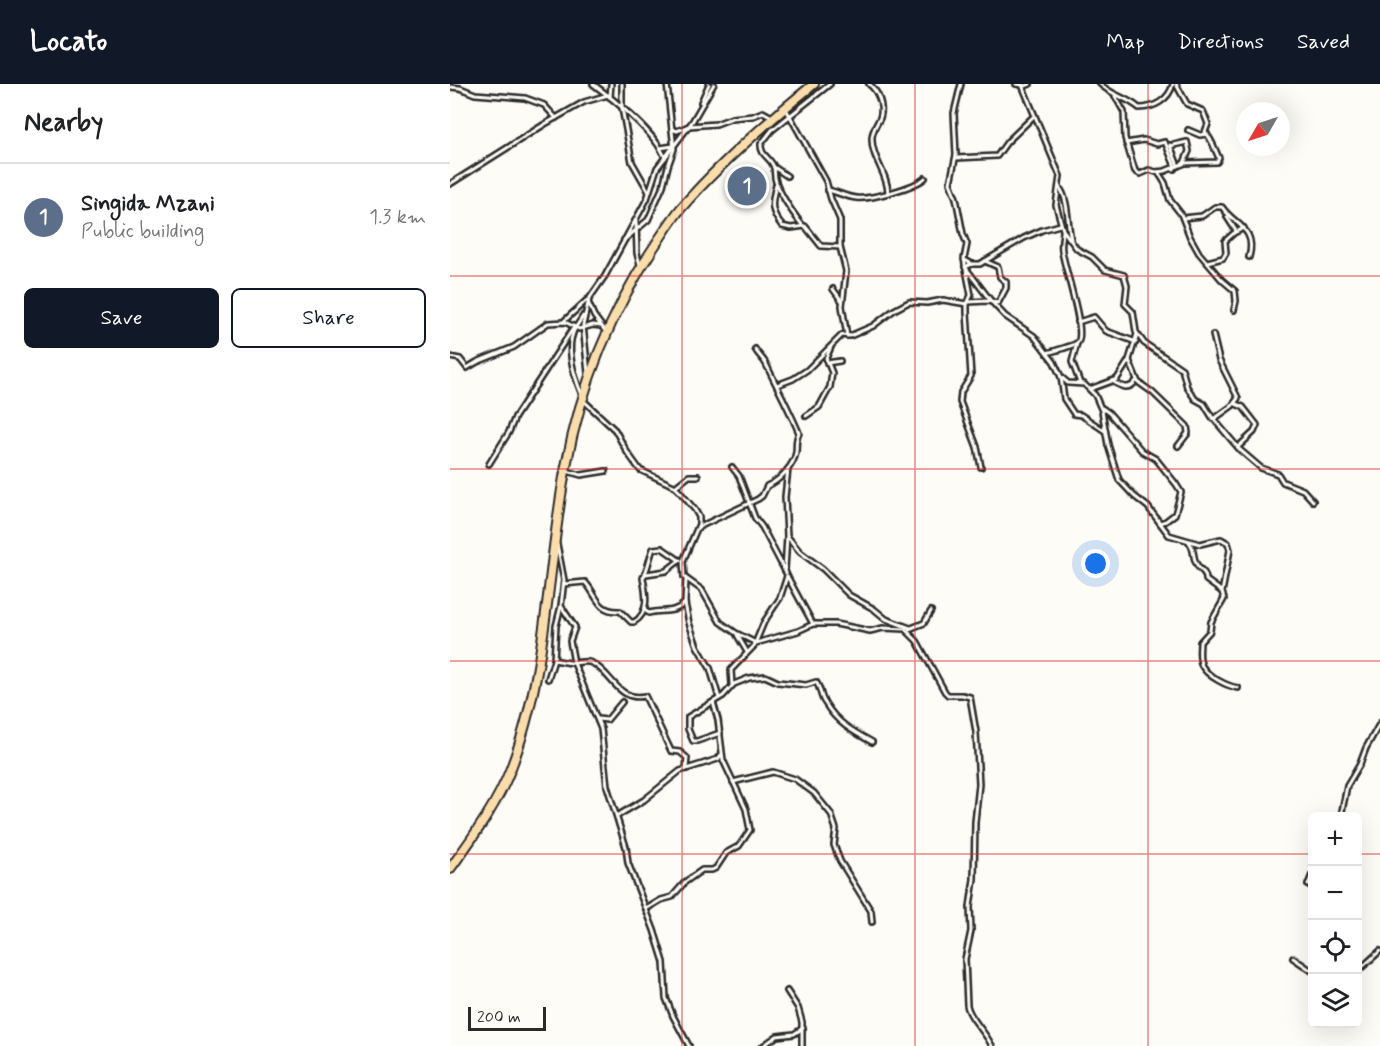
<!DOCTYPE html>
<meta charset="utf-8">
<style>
body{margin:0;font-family:Mynerve,sans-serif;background:#f2f2f2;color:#202124}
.controls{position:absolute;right:18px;bottom:18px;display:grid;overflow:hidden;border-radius:9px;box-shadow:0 6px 24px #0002}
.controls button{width:54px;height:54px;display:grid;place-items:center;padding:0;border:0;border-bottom:2px solid #e0e0e0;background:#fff;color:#202124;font:30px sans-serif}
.compass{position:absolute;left:786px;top:18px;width:54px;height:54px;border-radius:50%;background:#fff;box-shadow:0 6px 24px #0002;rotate:231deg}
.scale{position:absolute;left:18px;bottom:15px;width:78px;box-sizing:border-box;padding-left:6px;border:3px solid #2b2b2b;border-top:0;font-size:16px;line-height:21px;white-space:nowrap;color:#2b2b2b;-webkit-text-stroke:4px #fdfcf7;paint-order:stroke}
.you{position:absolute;left:646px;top:480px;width:21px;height:21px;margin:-15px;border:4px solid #fff;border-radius:50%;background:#1a73e8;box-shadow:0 0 0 9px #1a73e833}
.badge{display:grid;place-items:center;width:39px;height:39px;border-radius:50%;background:#111827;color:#fff;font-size:20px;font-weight:700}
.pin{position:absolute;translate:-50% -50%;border:3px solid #fff;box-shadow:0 2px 6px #0006}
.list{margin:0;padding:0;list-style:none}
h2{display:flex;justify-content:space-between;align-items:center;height:78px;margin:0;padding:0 24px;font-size:26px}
h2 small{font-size:20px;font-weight:400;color:#757577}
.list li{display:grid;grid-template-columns:39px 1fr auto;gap:18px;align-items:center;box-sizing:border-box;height:108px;padding:0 24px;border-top:2px solid #e0e0e0}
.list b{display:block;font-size:22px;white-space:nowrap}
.list p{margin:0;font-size:20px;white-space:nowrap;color:#757577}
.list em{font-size:20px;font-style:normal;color:#757577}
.actions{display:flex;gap:12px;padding:18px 24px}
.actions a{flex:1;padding:14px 0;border:2px solid #111827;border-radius:9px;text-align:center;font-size:21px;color:#111827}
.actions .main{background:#111827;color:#fff}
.icon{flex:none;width:33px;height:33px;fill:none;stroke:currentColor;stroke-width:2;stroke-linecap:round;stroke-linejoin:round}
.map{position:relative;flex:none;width:930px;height:962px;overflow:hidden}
header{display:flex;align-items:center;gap:36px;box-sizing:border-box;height:84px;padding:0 30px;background:#111827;color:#fff}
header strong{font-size:28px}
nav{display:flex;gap:33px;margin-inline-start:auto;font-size:21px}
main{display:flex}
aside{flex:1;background:#fff}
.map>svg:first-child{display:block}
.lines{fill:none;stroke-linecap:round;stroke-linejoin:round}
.minor-casing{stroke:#2b2b2b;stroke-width:8}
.trunk-casing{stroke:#2b2b2b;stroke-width:12}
.minor{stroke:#fdfcf7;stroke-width:3}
.trunk{stroke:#fbddab;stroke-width:8}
.grid{fill:none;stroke:#d62828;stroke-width:1.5;stroke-opacity:0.55}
</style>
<header>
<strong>Locato</strong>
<nav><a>Map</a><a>Directions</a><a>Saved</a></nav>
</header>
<main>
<aside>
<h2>Nearby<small></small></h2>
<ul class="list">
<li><span class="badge" style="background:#5c6f8a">1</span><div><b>Singida Mzani</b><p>Public building</p></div><em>1.3 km</em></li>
</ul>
<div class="actions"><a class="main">Save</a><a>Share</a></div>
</aside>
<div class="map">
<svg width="930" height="962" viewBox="0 0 930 962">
<rect width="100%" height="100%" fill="#fdfcf7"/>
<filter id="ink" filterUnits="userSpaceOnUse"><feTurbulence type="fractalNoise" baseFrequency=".0167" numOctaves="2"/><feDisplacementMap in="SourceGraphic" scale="12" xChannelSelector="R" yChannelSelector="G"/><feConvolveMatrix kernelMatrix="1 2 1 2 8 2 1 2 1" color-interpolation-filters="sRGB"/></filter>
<g filter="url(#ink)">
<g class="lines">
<g class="minor-casing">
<g id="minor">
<path d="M 143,0 C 163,15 207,50 215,74"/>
<path d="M 172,0 L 172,24 L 182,78 L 199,108"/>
<path d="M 419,0 C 428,7 434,22 430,34 C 427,40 421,48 422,56 C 422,75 438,90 438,109"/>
<path d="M 511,0 L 504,29 L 506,71 L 500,99 L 506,114 L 513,150 L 517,160 L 514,175 L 521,211 L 517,220 L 517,228 L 521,292 L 511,308 L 510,318 L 527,363 L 531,383"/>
<path d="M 566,0 L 572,1 L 610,92 L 606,121 L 613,146 L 627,165 L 642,173 L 655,186 L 674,191 L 677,202 L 675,220 L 683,228 L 686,248 L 694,259 L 732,285 L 737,303 L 745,315 L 754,320 L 762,333 L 790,366 L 811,384 L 828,390 L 833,398 L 853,406 L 863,417"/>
<path d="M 571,0 L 575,2 L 580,0"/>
<path d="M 650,0 C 661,11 678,14 689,24 C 704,24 719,16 723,0"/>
<path d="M 0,3 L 10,4 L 25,10 L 75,14 L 94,21 L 106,34"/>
<path d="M 665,12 L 674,28 L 675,54 L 685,87 L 690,90 L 699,86 L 706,88 L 715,87 L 735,79 L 767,78 L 769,74 C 764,64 762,55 755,48 L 758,40 L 753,27 L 737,20 L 726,0"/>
<path d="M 160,13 L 161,0"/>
<path d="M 251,18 L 259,0"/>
<path d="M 336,25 L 376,97 L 381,115 L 390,136 L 390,163 L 396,187 L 392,222 L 397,252"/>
<path d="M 222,45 L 227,47 L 239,42 L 266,40 L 282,34 L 303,32 L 313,28 L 322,33"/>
<path d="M 738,46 L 750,51 L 757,50"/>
<path d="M 676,59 L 694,56 L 707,60 L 715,58 L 724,80 L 724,85"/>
<path d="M 720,61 L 728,82"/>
<path d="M 720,62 L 737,58 L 739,67 L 734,79"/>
<path d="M 210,64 L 223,62"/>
<path d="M 506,74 L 547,72 L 557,58 L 584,32"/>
<path d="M 324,83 L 337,92"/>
<path d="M 708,88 L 715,99 L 720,116 L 731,130 L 740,153 L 749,169 L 772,196 L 785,207 L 786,217 L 784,226"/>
<path d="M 0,100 L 95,40 L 134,18 L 158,11"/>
<path d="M 326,101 C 321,119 320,127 332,142 L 341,144 L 355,142 L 371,162 L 390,163"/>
<path d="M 609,103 C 619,115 617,139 621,155"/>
<path d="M 378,106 C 387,108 397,113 406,114 C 420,116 465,103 475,94"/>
<path d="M 777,133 L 786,147"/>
<path d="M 733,134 L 752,132 L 765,123 L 772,123 C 784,141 807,144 799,173"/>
<path d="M 186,137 L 187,169 L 190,181"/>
<path d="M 353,142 C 342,128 332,114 326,98 C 324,93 325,88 324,84 C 322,74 310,72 311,60 L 322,46 L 380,0"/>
<path d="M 174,156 L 198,136 L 213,102 L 218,82 L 224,65 L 217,0"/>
<path d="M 515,176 L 522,180 L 530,180 L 574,154 L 592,146 L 610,141"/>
<path d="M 757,178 L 773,174 L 776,169 L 775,157 L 784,149 L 794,144"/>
<path d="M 522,180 L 515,183 L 541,217 L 555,232 L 584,252 L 604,278 L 611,293 L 614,315 L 624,330 L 631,331 L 655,347"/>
<path d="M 383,205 L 391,216"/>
<path d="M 138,218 L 144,232 L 156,248"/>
<path d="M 519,218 L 537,217 L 548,219 L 556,204 L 556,198 L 550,193 L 548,183 L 535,177"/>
<path d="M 113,238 L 137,216"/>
<path d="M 628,238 L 644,233 L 656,247 L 686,258"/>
<path d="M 687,250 L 679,276 L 688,298 L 702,308 L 737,342 L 738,349 L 728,362"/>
<path d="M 763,251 L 769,276 L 788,314 L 782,322 L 764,335"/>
<path d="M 627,259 L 622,278 L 630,299"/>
<path d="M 597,269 C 603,267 625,262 628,258 C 636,246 614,183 612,167 C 611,161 612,155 613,148"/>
<path d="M 0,273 L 10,275 L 17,284 L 27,278 L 64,263 L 98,239 L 115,238 L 129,245 L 143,241 L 151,242"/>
<path d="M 377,279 L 390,277"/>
<path d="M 138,289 L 133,241 L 139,215 L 155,192 L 197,115 L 207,84 L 242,38 L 264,0"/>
<path d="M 611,293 L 618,299 L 634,300 L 645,311 L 652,327 L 658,361 L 669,396 L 684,412 L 698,423 L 719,451 L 750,460 L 771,455 L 778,459 L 780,466 L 772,508 L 774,515 L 761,538 L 760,547 L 750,558 C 750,565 748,575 752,582 C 758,593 777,602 788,604"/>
<path d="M 662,297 C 672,303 679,307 686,297"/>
<path d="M 327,301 L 343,295 L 357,286 L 392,251 L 400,252 L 423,242 L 444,226 L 459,218 L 477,219 L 493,216 L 517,220"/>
<path d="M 640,305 L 667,295 L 679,276"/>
<path d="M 132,311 C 125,294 116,267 123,249 C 125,243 130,238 133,232"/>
<path d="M 134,317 L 165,346 L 177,368 L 190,386 L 224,402 L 230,408 L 245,426 L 249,433 L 249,440 L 233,477 L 234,493 L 252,506 L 270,538 L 286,549 L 306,559 L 348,547 L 363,540 L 386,540 L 420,547 L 433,544 L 455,545 L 467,557 L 495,608 L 498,611 L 512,611 L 520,613 L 526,648 L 529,700 L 525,738 L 524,795 L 520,823 L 521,847 L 515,875 L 517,921 C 519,934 535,947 542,962"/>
<path d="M 786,320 L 793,323 L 807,341 L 804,348 L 788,363"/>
<path d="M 652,324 L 659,329 L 692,367 L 706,375 L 726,400 L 731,408 L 725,430 L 716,437 L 710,439"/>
<path d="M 356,332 L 369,323 L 380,303 L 382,289 L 376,274 L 381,263"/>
<path d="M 39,380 L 59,348 L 65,333 L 124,243"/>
<path d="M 282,383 L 289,392 L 305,434 L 312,443 L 336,489"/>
<path d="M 338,385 L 335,413 L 337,452 L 350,468 L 373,485 L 399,511 L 424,525 L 436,535 L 460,544"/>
<path d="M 117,387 L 131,391 L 156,387"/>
<path d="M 225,403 L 239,392 L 248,392"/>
<path d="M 249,443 L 308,415 L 312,412 L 317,402 C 329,397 344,382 346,368 C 347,360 345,356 349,349 C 339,325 327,303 316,280 C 313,274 308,271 305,265"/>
<path d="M 739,458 C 745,465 742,471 746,479 C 749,487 756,486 756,496 L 771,507"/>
<path d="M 107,460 L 114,496 L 111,522 L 125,543 L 120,557 L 124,579 L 151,645 L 157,702 L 176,763 L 178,779 L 204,846 L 214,878 L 216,914 L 223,932 L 239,962"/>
<path d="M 335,486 L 337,452"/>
<path d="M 196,490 L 216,487 L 230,476"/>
<path d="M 337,492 L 363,540"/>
<path d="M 236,495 L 235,519 L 239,539 L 247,562 L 260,584 L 269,614"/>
<path d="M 114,500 L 135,498 C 148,512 147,528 170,527 L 181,538 L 184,538 C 200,529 196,509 193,494 C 198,485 199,475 203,465 L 212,464 L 229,476"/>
<path d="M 111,522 L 106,542 L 104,576 C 110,577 117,579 123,579 C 130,579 135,576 142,579 C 162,589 168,618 195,612 L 221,667 L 230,668 L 237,674 L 236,685"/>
<path d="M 194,526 L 199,529 C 213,525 222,531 235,519"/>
<path d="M 459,545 L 474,539 L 481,527"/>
<path d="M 287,551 L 297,568"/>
<path d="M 98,595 L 104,576"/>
<path d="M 282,601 L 281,586 L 304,562 L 314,538 L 330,514 L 337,492"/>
<path d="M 148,635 L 157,636 L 172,618"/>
<path d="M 270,649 L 247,657 L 243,657 L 238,645 L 238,633 L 273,612 L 284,600 L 299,594 L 315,592 L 328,598 L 356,601 L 366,598 C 371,604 370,613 375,619 C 387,639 402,647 422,658"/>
<path d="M 283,698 L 323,688 L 345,695 L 364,709 L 381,730 L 386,745 L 384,761 L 390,777 L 421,827 L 422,838"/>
<path d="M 167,732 L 194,716 L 230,687 L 268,675 L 271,671"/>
<path d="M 891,732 L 897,702 L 910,680 L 916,664 L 930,639"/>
<path d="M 858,801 L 862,791"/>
<path d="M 196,825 L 211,816 L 222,813 L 235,798 L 252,786 L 262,786 L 266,784 L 276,769 L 289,762 L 300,746 L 296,725 L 273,676 L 268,636 L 263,618"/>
<path d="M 843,874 L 862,887"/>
<path d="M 908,887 L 930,867"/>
<path d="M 337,907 L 348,924 L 352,938 L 352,962"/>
<path d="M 313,962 L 327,952 L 344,950 L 353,944"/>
</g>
</g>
<g class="trunk-casing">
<path id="trunk" d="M 0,785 C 23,753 47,721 61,684 C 98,588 97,482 116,382 C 131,303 161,227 206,160 C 214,148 222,135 232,123 C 272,77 317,38 364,0"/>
</g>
<use href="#minor" class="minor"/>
<use href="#trunk" class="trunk"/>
</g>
</g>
<path class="grid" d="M 232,0 L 232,962M 465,0 L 465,962M 698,0 L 698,962M 0,192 L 930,192M 0,385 L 930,385M 0,577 L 930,577M 0,770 L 862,770M 908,770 L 930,770"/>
</svg>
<div class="controls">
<button>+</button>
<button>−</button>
<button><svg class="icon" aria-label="locate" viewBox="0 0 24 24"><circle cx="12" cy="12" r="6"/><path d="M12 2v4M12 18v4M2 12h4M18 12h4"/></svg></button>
<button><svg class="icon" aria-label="layers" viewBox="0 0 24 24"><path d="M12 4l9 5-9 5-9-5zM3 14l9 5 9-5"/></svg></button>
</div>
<svg class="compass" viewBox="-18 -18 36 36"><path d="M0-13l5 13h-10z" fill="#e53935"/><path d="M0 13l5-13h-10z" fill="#757577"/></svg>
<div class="scale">200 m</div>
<div class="you"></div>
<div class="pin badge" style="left:297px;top:102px;background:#5c6f8a">1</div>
</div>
</main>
